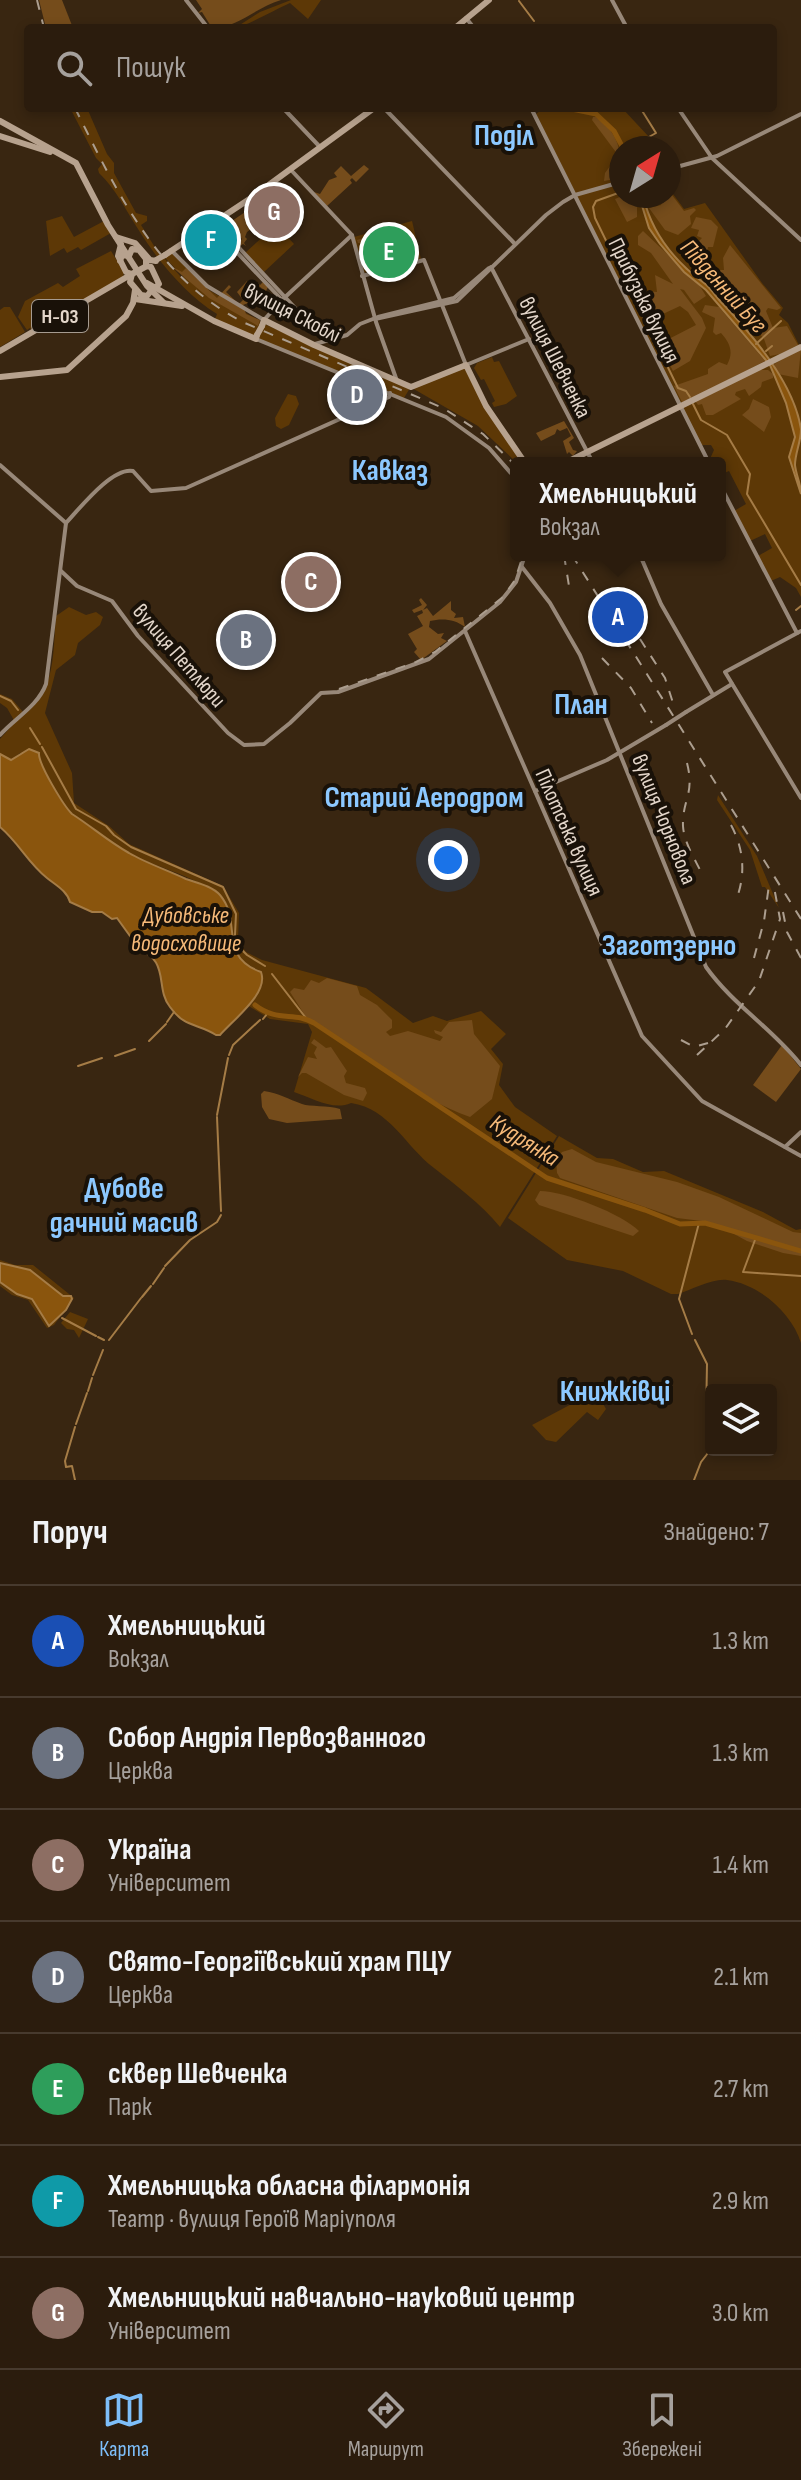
<!DOCTYPE html>
<html lang="uk">
<meta charset="utf-8">
<style>
body{margin:0;font-family:"Sofia Sans Condensed",sans-serif;background:#332516;color:#f1f3f6}
.controls{position:absolute;right:24px;bottom:24px;display:grid;overflow:hidden;border-radius:8px;box-shadow:0 4px 12px #0003}
.controls button{width:72px;height:72px;display:grid;place-items:center;padding:0;border:0;border-bottom:2px solid #473a2e;background:#2b1c0d;color:#f1f3f6;font:40px sans-serif}
.compass{position:absolute;left:609px;top:136px;width:72px;height:72px;border-radius:50%;background:#2b1c0d;box-shadow:0 4px 12px #0003;rotate:37deg}
.you{position:absolute;left:448px;top:860px;width:28px;height:28px;margin:-20px;border:6px solid #fff;border-radius:50%;background:#1a73e8;box-shadow:0 0 0 12px #1a73e833}
.badge{display:grid;place-items:center;width:52px;height:52px;border-radius:50%;background:#7dbef9;color:#fff;font-size:26px;font-weight:700}
.pin{position:absolute;translate:-50% -50%;border:4px solid #fff;box-shadow:0 2px 8px #0006}
.popup{position:absolute;left:510px;top:457px;width:216px;height:104px;box-sizing:border-box;display:grid;place-content:center;border-radius:8px;background:#2b1c0d;filter:drop-shadow(0 2px 6px #0005);font-size:26px;white-space:nowrap;color:#a6a19d}
.popup b{font-size:30px;color:#f1f3f6}
.popup::after{content:'';position:absolute;left:50%;top:100%;margin-left:-16px;border:16px solid transparent;border-top-color:#2b1c0d}
.list{margin:0;padding:0;list-style:none}
h2{display:flex;justify-content:space-between;align-items:center;height:104px;margin:0;padding:0 32px;font-size:34px}
h2 small{font-size:26px;font-weight:400;color:#a6a19d}
.list li{display:grid;grid-template-columns:52px 1fr auto;gap:24px;align-items:center;box-sizing:border-box;height:112px;padding:0 32px;border-top:2px solid #473a2e}
.list b{display:block;font-size:30px;white-space:nowrap}
.list p{margin:0;font-size:26px;white-space:nowrap;color:#a6a19d}
.list em{font-size:26px;font-style:normal;color:#a6a19d}
.icon{flex:none;width:44px;height:44px;fill:none;stroke:currentColor;stroke-width:2;stroke-linecap:round;stroke-linejoin:round}
.map{position:relative;flex:none;width:801px;height:1480px;overflow:hidden}
.search{position:absolute;background:#2b1c0d;box-shadow:0 4px 12px #0003;left:24px;right:24px;top:24px;height:88px;display:flex;align-items:center;gap:20px;box-sizing:border-box;padding:0 28px;border-radius:8px;color:#a6a19d;font-size:30px}
.sheet{height:888px;background:#2b1c0d}
nav{display:flex;justify-content:space-around;align-items:center;box-sizing:border-box;height:112px;border-top:2px solid #473a2e;background:#2b1c0d;font-size:22px;color:#a6a19d}
nav a{display:grid;justify-items:center;gap:4px}
nav .on{color:#7dbef9}
.map>svg:first-child{display:block}
.green{fill:#5d3806}
.forest{fill:#754c1b}
.water{fill:#8a550d;stroke:#a57c46;stroke-width:2}
.lines{fill:none;stroke-linecap:round;stroke-linejoin:round}
.stream{stroke:#a57c46;stroke-width:2}
.river{stroke:#8a550d;stroke-width:5}
.secondary{stroke:#988879;stroke-width:4}
.primary{stroke:#b7a28e;stroke-width:6}
.rail{stroke:#ac9e8f;stroke-width:2;stroke-dasharray:10 10;stroke-linecap:butt}
.secondary-bridge{stroke:#988879;stroke-width:4}
.primary-bridge{stroke:#b7a28e;stroke-width:6}
.labels{text-anchor:middle;stroke-width:8;stroke-linejoin:round;paint-order:stroke}
.shield{fill:#191108;stroke:#a69b90;stroke-width:2}
.shield-label{font-size:20px;font-weight:bold;fill:#e3d6ca}
.street-label{font-size:22px;fill:#e3d6ca;stroke:#191108}
.water-label{font-size:24px;font-style:italic;fill:#f7ba79;stroke:#191108}
.district-label{font-size:30px;font-weight:bold;fill:#8cc8ff;stroke:#191108}
</style>
<div class="map">
<svg width="801" height="1480" viewBox="0 0 801 1480">
<rect width="100%" height="100%" fill="#392611"/>
<g class="green">
<path d="M 291,0 L 321,0 L 308,19 L 290,3 C 278,8 243,28 235,28 L 260,12 Z"/>
<path d="M 70,108 L 87,108 L 107,154 L 114,163 L 114,173 L 136,213 L 147,216 L 147,221 L 141,225 L 156,249 L 182,278 L 184,277 L 164,257 L 172,253 L 209,290 L 264,324 L 410,388 L 404,398 L 256,339 L 215,319 L 217,314 C 185,294 158,261 138,229 C 125,209 116,189 99,173 L 98,169 L 102,164 L 96,158 Z"/>
<path d="M 544,108 L 622,108 L 649,137 L 652,148 L 621,148 L 621,181 L 576,194 L 536,114 Z"/>
<path d="M 669,177 L 670,190 L 684,209 L 705,203 L 762,283 L 783,308 L 779,315 L 788,323 L 800,347 L 680,406 L 576,195 L 621,183 L 621,196 L 669,196 Z"/>
<path d="M 62,216 L 74,237 L 104,221 L 111,233 L 81,250 L 78,247 L 67,253 L 64,248 L 50,256 L 46,221 Z"/>
<path d="M 272,220 L 294,244 L 264,272 L 245,253 L 269,231 L 267,224 Z"/>
<path d="M 412,221 L 421,259 L 363,273 L 354,237 Z"/>
<path d="M 111,251 L 124,272 L 123,277 L 32,331 L 30,328 L 27,330 L 18,317 L 25,301 L 58,283 L 63,287 L 80,276 L 76,269 Z"/>
<path d="M 4,307 L 10,307 L 25,332 L 0,347 L 0,310 Z"/>
<path d="M 801,348 L 801,597 L 796,588 L 780,577 L 771,581 L 758,556 L 772,548 L 765,534 L 750,541 L 734,511 L 746,504 L 729,471 L 720,475 L 720,463 L 709,461 L 714,450 L 711,445 L 700,445 L 680,407 Z"/>
<path d="M 492,357 L 494,362 L 499,361 L 517,396 L 506,404 L 494,407 L 492,403 L 495,401 L 484,379 L 481,380 L 474,368 L 477,363 Z"/>
<path d="M 466,366 L 479,396 L 524,463 L 517,463 L 478,426 L 412,388 Z"/>
<path d="M 288,394 L 296,396 L 299,404 L 289,425 L 281,429 L 276,426 L 275,418 Z"/>
<path d="M 69,607 L 86,615 L 96,612 L 103,617 L 100,625 L 78,643 L 75,655 L 56,670 L 45,713 L 72,773 L 74,803 L 109,826 L 129,844 L 223,886 L 239,913 L 238,941 L 246,952 L 262,960 L 366,988 L 413,1023 L 433,1016 L 447,1021 L 481,1011 L 506,1034 L 491,1049 L 503,1064 L 499,1085 L 515,1107 L 557,1136 L 500,1227 C 480,1203 458,1187 434,1168 C 405,1146 390,1109 351,1103 C 333,1111 312,1098 294,1092 L 312,1032 L 308,1024 L 270,1019 L 247,1005 L 261,988 L 263,975 C 253,964 240,965 233,947 C 227,931 233,914 222,899 C 206,880 157,867 134,856 C 112,845 93,827 72,814 C 64,805 39,766 38,754 L 20,753 L 11,760 L 0,754 L 0,739 L 15,722 L 7,708 L 0,703 L 0,694 L 12,699 L 23,712 C 56,696 53,649 56,616 Z"/>
<path d="M 718,795 L 757,856 L 779,908 L 765,887 L 762,887 L 750,850 L 717,800 Z"/>
<path d="M 559,1136 L 597,1158 L 613,1159 L 643,1172 L 664,1171 L 763,1212 L 796,1230 L 801,1229 L 801,1343 C 792,1313 759,1284 727,1280 C 713,1278 691,1290 678,1294 L 671,1294 L 623,1271 L 567,1260 L 508,1218 Z"/>
<path d="M 0,1260 L 15,1265 L 33,1265 L 74,1298 L 54,1325 L 47,1328 L 28,1300 L 12,1295 L 0,1286 Z"/>
<path d="M 70,1312 L 88,1319 L 79,1338 L 74,1330 L 67,1329 L 61,1323 Z"/>
<path d="M 596,1391 L 606,1409 L 598,1420 L 587,1412 L 556,1442 L 546,1440 L 532,1425 Z"/>
</g>
<g class="forest">
<path d="M 39,0 L 62,0 L 73,28 L 46,28 Z"/>
<path d="M 196,0 L 281,0 C 256,7 238,28 212,28 L 202,12 L 198,13 L 202,9 Z"/>
<path d="M 596,117 C 620,134 621,151 621,178 L 604,181 L 605,173 L 618,155 L 592,120 L 593,117 Z"/>
<path d="M 364,165 L 369,169 L 356,182 L 352,178 L 350,180 L 352,183 L 327,206 L 314,192 L 320,194 L 329,180 L 337,177 L 334,173 L 341,166 L 351,176 Z"/>
<path d="M 669,191 L 684,211 L 694,208 L 696,210 L 690,216 L 691,224 L 678,235 L 665,230 L 649,208 L 661,205 L 665,196 L 669,196 Z"/>
<path d="M 622,196 L 637,197 L 637,217 L 627,222 L 615,199 Z"/>
<path d="M 251,208 L 258,216 L 254,220 L 258,224 L 247,232 L 245,237 L 247,239 L 244,243 L 246,246 L 243,244 L 239,247 L 238,244 L 242,239 L 229,223 Z"/>
<path d="M 696,217 L 711,220 L 718,227 L 713,247 L 708,247 L 707,253 L 700,254 L 683,244 L 695,238 L 699,241 L 702,238 L 697,236 L 699,230 L 691,228 Z"/>
<path d="M 643,231 L 698,283 L 706,296 L 694,304 L 684,290 L 680,289 L 702,318 L 706,328 L 690,361 L 673,371 L 659,344 L 696,325 L 688,312 L 680,306 L 648,321 L 636,290 L 657,292 L 655,275 L 673,284 L 651,253 L 638,245 L 638,236 Z"/>
<path d="M 382,232 L 394,240 L 396,250 L 409,248 L 409,251 L 392,265 L 366,271 L 364,265 L 368,260 L 365,243 L 358,243 L 357,240 Z"/>
<path d="M 730,245 L 781,308 L 777,310 L 768,308 L 766,311 L 773,328 L 787,326 L 798,345 L 780,354 L 770,356 L 764,339 L 746,318 L 740,297 L 725,291 L 724,282 L 721,284 L 716,274 L 717,270 L 724,270 L 723,258 Z"/>
<path d="M 171,266 L 182,272 L 186,268 L 217,298 L 229,285 L 231,287 L 226,292 L 239,304 L 243,300 L 237,292 L 247,281 L 251,284 L 256,281 L 260,285 L 263,282 L 268,287 L 266,291 L 260,287 L 248,303 L 243,305 L 246,314 L 260,320 L 258,326 L 209,298 Z"/>
<path d="M 705,305 L 719,307 L 765,361 L 692,399 L 682,402 L 674,386 L 708,374 L 708,369 L 719,362 L 727,365 C 734,352 730,343 721,333 L 716,335 L 713,332 L 715,318 L 702,312 Z"/>
<path d="M 801,349 L 798,378 L 778,374 L 774,364 Z"/>
<path d="M 759,370 L 768,370 L 773,374 L 773,378 L 762,382 L 761,387 L 749,396 L 745,389 L 736,392 L 735,395 L 741,399 L 713,415 L 706,415 L 702,404 L 698,405 L 695,401 Z"/>
<path d="M 753,399 L 769,407 L 771,417 L 764,432 L 742,415 L 749,409 Z"/>
<path d="M 564,421 L 574,438 L 569,442 L 573,450 L 577,451 L 573,456 L 569,452 L 567,454 L 563,441 L 571,436 L 567,428 L 560,431 L 557,429 L 555,434 L 541,441 L 536,433 Z"/>
<path d="M 421,598 L 427,605 L 423,610 L 427,608 L 433,616 L 451,601 L 451,610 L 456,614 L 454,618 L 463,617 L 465,627 C 455,619 442,618 430,621 L 429,627 L 438,634 L 444,633 L 441,638 L 447,641 L 421,660 L 414,652 L 417,649 L 408,634 L 423,626 L 417,616 L 423,613 L 422,610 L 414,613 L 412,610 L 422,605 L 419,600 Z"/>
<path d="M 327,978 L 357,986 L 360,995 L 377,1005 L 392,1020 L 392,1028 L 386,1032 L 390,1036 L 408,1031 L 440,1041 L 443,1037 L 435,1033 L 434,1030 L 441,1032 L 449,1022 L 472,1020 L 474,1034 L 500,1066 L 492,1099 L 470,1117 C 456,1112 441,1105 428,1098 C 414,1090 404,1079 389,1074 L 306,1017 L 290,992 L 294,988 L 304,990 L 311,980 L 319,983 Z"/>
<path d="M 314,1039 L 326,1048 L 331,1047 L 347,1071 L 344,1076 L 346,1083 L 365,1088 L 367,1093 L 363,1101 L 344,1095 L 306,1073 L 302,1073 L 298,1077 L 308,1057 L 317,1059 L 314,1053 L 317,1047 L 311,1043 Z"/>
<path d="M 782,1045 L 801,1069 L 776,1102 L 753,1085 Z"/>
<path d="M 264,1091 C 279,1093 288,1099 302,1104 C 310,1107 328,1105 340,1109 L 342,1119 L 287,1123 L 269,1119 L 262,1107 L 261,1094 Z"/>
<path d="M 572,1149 L 596,1162 L 677,1182 L 719,1197 L 793,1232 L 801,1233 L 801,1256 L 783,1253 L 747,1241 L 723,1228 L 702,1221 L 677,1218 L 560,1178 L 557,1173 L 556,1160 L 562,1152 Z"/>
<path d="M 540,1191 C 564,1191 622,1214 639,1231 L 633,1236 L 539,1205 L 535,1200 Z"/>
</g>
<g class="water">
<path d="M 639,196 L 643,196 C 652,234 674,261 704,283 C 711,288 715,296 721,302 C 752,334 794,383 801,429 C 801,442 795,453 795,465 C 796,475 801,484 801,494 L 789,457 L 795,437 L 786,403 L 770,365 L 706,290 L 684,272 L 660,244 L 649,228 Z"/>
<path d="M 29,749 L 39,753 C 38,764 64,806 72,814 C 91,826 109,842 129,853 C 146,863 167,870 186,879 C 197,883 212,886 220,895 C 243,922 217,956 261,972 C 269,993 234,1019 220,1035 L 216,1035 C 197,1023 185,1028 170,1007 C 154,987 172,960 134,947 L 135,943 L 117,918 L 112,919 L 102,912 L 92,912 L 70,902 C 67,891 57,886 47,878 C 28,863 19,843 0,827 L 0,754 L 11,760 Z"/>
<path d="M 0,1263 L 30,1270 L 63,1296 L 71,1296 L 72,1299 L 66,1310 L 49,1326 L 32,1299 L 17,1294 L 0,1282 Z"/>
</g>
<g class="lines">
<g class="stream">
<path d="M 519,1 L 534,21"/>
<path d="M 545,26 L 549,28"/>
<path d="M 641,109 L 656,133 L 647,138 L 650,148"/>
<path d="M 621,192 L 596,201 L 593,207 L 595,218 L 678,388 L 686,391 L 690,397"/>
<path d="M 756,344 L 781,321"/>
<path d="M 766,351 L 772,346"/>
<path d="M 693,404 L 701,420 L 727,435 L 750,474 L 747,494 L 801,585"/>
<path d="M 796,610 L 801,606"/>
<path d="M 0,696 L 11,701 L 18,710"/>
<path d="M 30,728 L 40,744"/>
<path d="M 42,747 L 76,809 L 106,826 L 114,835 L 131,847 L 223,887 L 236,914 L 235,935 L 238,946 L 247,955 L 265,966"/>
<path d="M 272,974 L 306,1018"/>
<path d="M 263,1019 L 267,1014"/>
<path d="M 167,1022 L 174,1012"/>
<path d="M 149,1041 L 166,1024"/>
<path d="M 229,1055 L 233,1045 L 260,1020"/>
<path d="M 115,1056 L 135,1049"/>
<path d="M 78,1066 L 102,1058"/>
<path d="M 217,1115 L 228,1058"/>
<path d="M 217,1117 L 221,1211"/>
<path d="M 755,1240 L 743,1272 L 801,1276"/>
<path d="M 165,1266 L 190,1240 L 217,1222 L 221,1215"/>
<path d="M 153,1284 L 164,1268"/>
<path d="M 142,1297 L 151,1286"/>
<path d="M 62,1318 L 96,1336"/>
<path d="M 692,1334 L 679,1299 L 699,1223"/>
<path d="M 98,1337 L 104,1340"/>
<path d="M 109,1340 L 141,1298"/>
<path d="M 695,1340 L 707,1364 L 706,1416 L 709,1422"/>
<path d="M 93,1375 L 103,1350"/>
<path d="M 88,1391 L 92,1378"/>
<path d="M 76,1424 L 87,1393"/>
<path d="M 75,1427 L 65,1461 L 66,1467 L 72,1466 L 75,1480"/>
<path d="M 694,1480 L 701,1462 L 708,1453 L 710,1429"/>
</g>
<g class="river">
<path d="M 567,108 L 596,114 L 614,131 L 623,148"/>
<path d="M 255,1005 C 278,1023 294,1011 314,1023 L 547,1178 L 645,1210 L 680,1224 L 705,1223 L 801,1251"/>
</g>
<g class="secondary">
<path d="M 186,0 L 208,28"/>
<path d="M 612,0 L 627,28"/>
<path d="M 466,18 L 474,28"/>
<path d="M 283,108 L 320,147"/>
<path d="M 384,108 L 515,244"/>
<path d="M 531,108 L 709,463"/>
<path d="M 678,108 L 712,158 L 801,240"/>
<path d="M 669,169 L 717,156 L 801,114"/>
<path d="M 291,170 L 352,235 L 376,322 L 397,381"/>
<path d="M 215,222 L 325,340"/>
<path d="M 211,225 L 282,300"/>
<path d="M 171,250 L 207,286 L 264,320 L 282,300 L 352,235"/>
<path d="M 491,267 L 593,463"/>
<path d="M 362,276 L 424,260 L 466,365 L 529,339"/>
<path d="M 375,319 L 457,301 L 546,215 L 563,202 L 575,195 L 621,182"/>
<path d="M 256,339 L 446,417 L 489,448 L 516,479"/>
<path d="M 315,344 L 347,335 L 360,324 L 378,317 L 454,298 L 489,268"/>
<path d="M 0,465 L 66,523"/>
<path d="M 720,485 L 797,633"/>
<path d="M 66,523 C 80,508 112,467 133,471 L 151,491 L 186,488 L 389,397 L 390,393"/>
<path d="M 640,555 L 661,604 L 713,695"/>
<path d="M 522,567 L 550,603 L 580,655 L 706,967 C 733,1005 773,1029 801,1065"/>
<path d="M 61,571 L 77,586 L 112,601 L 138,636 L 228,733 L 244,745 L 264,744 L 290,723 L 321,693 L 338,692 L 429,659 L 500,602 L 516,582 L 525,555"/>
<path d="M 465,631 L 642,1036 L 702,1101 L 801,1156"/>
<path d="M 801,631 L 725,672 L 801,798"/>
<path d="M 686,712 L 732,684"/>
<path d="M 0,735 C 15,718 38,706 46,684 L 66,523"/>
<path d="M 535,791 L 607,760 L 666,725"/>
<path d="M 785,1147 L 801,1132"/>
</g>
<g class="primary">
<path d="M 455,28 L 489,0"/>
<path d="M 0,121 L 76,163 L 108,225 L 147,286 L 164,303"/>
<path d="M 0,136 L 50,152"/>
<path d="M 116,237 L 135,243 L 150,260 L 156,261"/>
<path d="M 121,244 L 118,256 L 126,272 L 132,274"/>
<path d="M 165,255 L 251,198 L 374,108"/>
<path d="M 120,261 L 122,255 L 129,256 L 132,249 L 139,250 L 146,259 L 146,266 L 151,267 L 159,284 L 155,288"/>
<path d="M 132,274 L 130,282 L 141,295 L 147,296 L 151,291"/>
<path d="M 147,283 L 214,321 L 256,339 L 257,335"/>
<path d="M 135,299 L 182,306"/>
<path d="M 262,326 L 264,320 L 314,345 L 411,387 L 466,365 L 486,406 L 525,463"/>
<path d="M 0,351 L 132,274"/>
<path d="M 0,377 L 67,370 L 126,316 L 133,303 L 135,290"/>
<path d="M 565,463 L 801,347"/>
</g>
<g class="rail">
<path d="M 37,0 L 44,28"/>
<path d="M 75,108 C 117,192 157,279 245,323 L 443,408 L 483,434 L 516,466"/>
<path d="M 564,555 L 569,586"/>
<path d="M 572,555 L 801,919"/>
<path d="M 640,639 L 665,678 L 673,703"/>
<path d="M 602,658 L 631,688 L 652,723"/>
<path d="M 339,689 L 416,662 L 435,652 L 503,597 L 515,580 L 523,555"/>
<path d="M 687,763 C 695,794 682,800 683,826 C 684,843 695,859 702,874"/>
<path d="M 731,825 C 744,849 746,875 736,900"/>
<path d="M 783,912 L 787,932 L 801,958"/>
<path d="M 754,958 L 764,921 L 769,885"/>
<path d="M 681,1040 L 694,1047 L 708,1043"/>
<path d="M 697,1055 L 725,1029 L 759,981 L 780,919 L 774,887"/>
</g>
<path class="secondary-bridge" d="M 666,725 L 686,712"/>
<g class="primary-bridge">
<path d="M 156,260 L 165,255"/>
<path d="M 132,274 L 145,267"/>
<path d="M 257,335 L 262,326"/>
</g>
</g>
<g class="labels">
<rect class="shield" x="32" y="300" width="56" height="32" rx="6"/>
<g class="shield-label">
<text x="60" y="323">Н-03</text>
</g>
<g class="street-label">
<text transform="translate(645 300) rotate(64)" y="8">Прибузька вулиця</text>
<text transform="translate(293 312) rotate(27)" y="8">вулиця Скоблі</text>
<text transform="translate(556 357) rotate(63)" y="8">вулиця Шевченка</text>
<text transform="translate(180 655) rotate(49)" y="8">вулиця Петлюри</text>
<text transform="translate(665 819) rotate(68)" y="8">вулиця Чорновола</text>
<text transform="translate(570 832) rotate(66)" y="8">Пілотська вулиця</text>
</g>
<g class="water-label">
<text transform="translate(724 286) rotate(48)" y="8">Південний Буг</text>
<text x="186" y="923">Дубовське<tspan x="186" dy="28">водосховище</tspan></text>
<text transform="translate(525 1140) rotate(32)" y="8">Кудрянка</text>
</g>
<g class="district-label">
<text x="504" y="145">Поділ</text>
<text x="390" y="480">Кавказ</text>
<text x="581" y="714">План</text>
<text x="424" y="807">Старий Аеродром</text>
<text x="669" y="955">Заготзерно</text>
<text x="124" y="1198">Дубове<tspan x="124" dy="34">дачний масив</tspan></text>
<text x="615" y="1401">Книжківці</text>
</g>
</g>
</svg>
<div class="controls">
<button><svg class="icon" aria-label="layers" viewBox="0 0 24 24"><path d="M12 4l9 5-9 5-9-5zM3 14l9 5 9-5"/></svg></button>
</div>
<svg class="compass" viewBox="-18 -18 36 36"><path d="M0-13l5 13h-10z" fill="#e53935"/><path d="M0 13l5-13h-10z" fill="#a6a19d"/></svg>
<div class="you"></div>
<div class="pin badge" style="left:618px;top:617px;background:#1a4fb4">A</div>
<div class="popup"><b>Хмельницький</b>Вокзал</div>
<div class="pin badge" style="left:246px;top:640px;background:#6b7280">B</div>
<div class="pin badge" style="left:311px;top:582px;background:#8d6e63">C</div>
<div class="pin badge" style="left:357px;top:395px;background:#6b7280">D</div>
<div class="pin badge" style="left:389px;top:252px;background:#2e9e5b">E</div>
<div class="pin badge" style="left:211px;top:240px;background:#0f9aa8">F</div>
<div class="pin badge" style="left:274px;top:212px;background:#8d6e63">G</div>
<div class="search"><svg class="icon" aria-label="search" viewBox="0 0 24 24"><circle cx="10" cy="10" r="6"/><path d="M15 15l6 6"/></svg>Пошук</div>
</div>
<section class="sheet">
<h2>Поруч<small>Знайдено: 7</small></h2>
<ul class="list">
<li><span class="badge" style="background:#1a4fb4">A</span><div><b>Хмельницький</b><p>Вокзал</p></div><em>1.3 km</em></li>
<li><span class="badge" style="background:#6b7280">B</span><div><b>Собор Андрія Первозванного</b><p>Церква</p></div><em>1.3 km</em></li>
<li><span class="badge" style="background:#8d6e63">C</span><div><b>Україна</b><p>Університет</p></div><em>1.4 km</em></li>
<li><span class="badge" style="background:#6b7280">D</span><div><b>Свято-Георгіївський храм ПЦУ</b><p>Церква</p></div><em>2.1 km</em></li>
<li><span class="badge" style="background:#2e9e5b">E</span><div><b>сквер Шевченка</b><p>Парк</p></div><em>2.7 km</em></li>
<li><span class="badge" style="background:#0f9aa8">F</span><div><b>Хмельницька обласна філармонія</b><p>Театр · вулиця Героїв Маріуполя</p></div><em>2.9 km</em></li>
<li><span class="badge" style="background:#8d6e63">G</span><div><b>Хмельницький навчально-науковий центр</b><p>Університет</p></div><em>3.0 km</em></li>
</ul>
</section>
<nav>
<a class="on"><svg class="icon" aria-label="map" viewBox="0 0 24 24"><path d="M3 6l6-2 6 2 6-2v14l-6 2-6-2-6 2zM9 4v14M15 6v14"/></svg>Карта</a>
<a><svg class="icon" aria-label="directions" viewBox="0 0 24 24"><path d="M12 3l9 9-9 9-9-9zM9 14v-3h6M13 9l2 2-2 2"/></svg>Маршрут</a>
<a><svg class="icon" aria-label="saved" viewBox="0 0 24 24"><path d="M7 4h10v16l-5-4-5 4z"/></svg>Збережені</a>
</nav>
